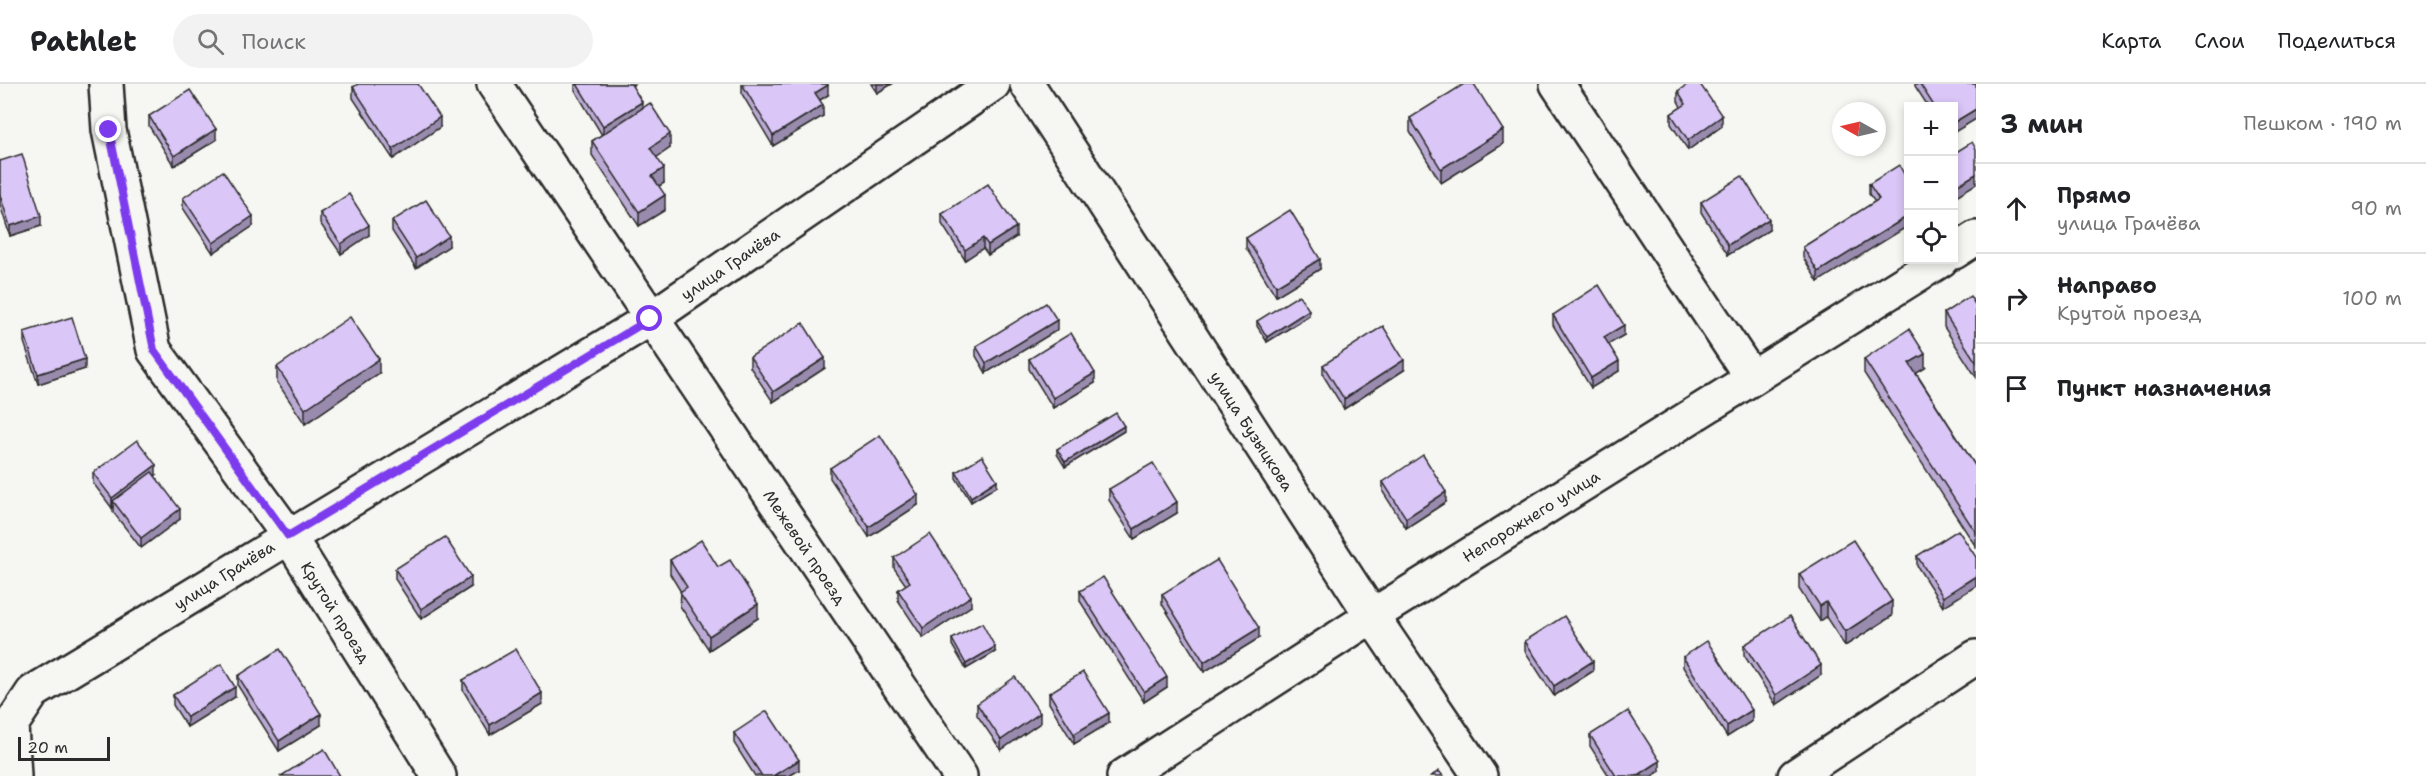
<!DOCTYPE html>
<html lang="ru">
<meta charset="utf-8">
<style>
body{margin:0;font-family:"Shantell Sans",sans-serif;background:#f2f2f2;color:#202124}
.controls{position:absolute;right:18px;top:18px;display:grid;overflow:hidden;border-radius:0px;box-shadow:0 3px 9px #0003}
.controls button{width:54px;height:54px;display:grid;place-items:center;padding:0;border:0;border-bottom:2px solid #e0e0e0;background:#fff;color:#202124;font:30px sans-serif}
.compass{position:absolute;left:1832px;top:18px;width:54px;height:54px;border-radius:50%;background:#fff;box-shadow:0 3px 9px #0003;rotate:278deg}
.scale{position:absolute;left:18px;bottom:15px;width:92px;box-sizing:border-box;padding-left:6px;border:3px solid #2b2b2b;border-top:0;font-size:16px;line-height:21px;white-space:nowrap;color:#2b2b2b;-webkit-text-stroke:4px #f6f6f2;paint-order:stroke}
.stop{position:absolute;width:18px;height:18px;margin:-14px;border:4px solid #7c3aed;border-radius:50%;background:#fff}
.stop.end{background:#7c3aed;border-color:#fff;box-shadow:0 2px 6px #0008}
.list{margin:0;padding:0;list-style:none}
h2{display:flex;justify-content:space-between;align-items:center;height:78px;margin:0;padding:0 24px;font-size:26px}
h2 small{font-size:20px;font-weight:400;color:#757577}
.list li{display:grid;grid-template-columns:39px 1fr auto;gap:18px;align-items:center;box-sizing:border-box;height:90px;padding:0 24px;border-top:2px solid #e0e0e0}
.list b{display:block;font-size:22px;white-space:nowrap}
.list p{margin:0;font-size:20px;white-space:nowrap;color:#757577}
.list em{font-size:20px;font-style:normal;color:#757577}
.icon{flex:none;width:33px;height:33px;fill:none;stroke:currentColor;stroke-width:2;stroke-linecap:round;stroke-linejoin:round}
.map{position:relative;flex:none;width:1976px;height:692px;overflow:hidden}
header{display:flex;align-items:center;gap:36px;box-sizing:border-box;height:84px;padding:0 30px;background:#fff;border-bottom:2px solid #e0e0e0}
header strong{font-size:28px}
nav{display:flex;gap:33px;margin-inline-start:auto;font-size:21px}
.search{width:420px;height:54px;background:#f2f2f2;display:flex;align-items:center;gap:15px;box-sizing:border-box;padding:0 21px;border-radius:33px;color:#757577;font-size:22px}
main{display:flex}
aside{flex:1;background:#fff}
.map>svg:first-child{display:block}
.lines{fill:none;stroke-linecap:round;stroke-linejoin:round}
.minor-casing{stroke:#2b2b2b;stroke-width:38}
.minor{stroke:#f6f6f2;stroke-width:33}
.wall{fill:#bbaad4;stroke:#2b2b2b;stroke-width:1.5}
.shaded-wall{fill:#998bad;stroke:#2b2b2b;stroke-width:1.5}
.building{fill:#dac6f7;stroke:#2b2b2b;stroke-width:1.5}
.route{stroke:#7c3aed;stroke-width:8}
.labels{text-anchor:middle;stroke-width:4.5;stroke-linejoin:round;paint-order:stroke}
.street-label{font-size:16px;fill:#2b2b2b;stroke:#f6f6f2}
</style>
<header>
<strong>Pathlet</strong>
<div class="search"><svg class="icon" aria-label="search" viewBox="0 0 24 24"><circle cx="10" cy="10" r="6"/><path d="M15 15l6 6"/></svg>Поиск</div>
<nav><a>Карта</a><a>Слои</a><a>Поделиться</a></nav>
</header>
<main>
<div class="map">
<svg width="1976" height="692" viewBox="0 0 1976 692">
<rect width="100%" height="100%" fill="#f6f6f2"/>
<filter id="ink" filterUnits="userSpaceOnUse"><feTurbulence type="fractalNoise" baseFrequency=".0167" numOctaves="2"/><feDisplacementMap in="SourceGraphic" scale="12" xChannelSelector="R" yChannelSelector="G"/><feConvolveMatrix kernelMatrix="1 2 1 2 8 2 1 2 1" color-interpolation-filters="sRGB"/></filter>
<g filter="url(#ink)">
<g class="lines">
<g class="minor-casing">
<g id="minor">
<path d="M 106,0 L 109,46 L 154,266 L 288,451 L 439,692"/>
<path d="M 494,0 L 960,692"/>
<path d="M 1027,0 L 1372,532 L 1480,692"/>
<path d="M 1557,0 L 1752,294"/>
<path d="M 1954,168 L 1976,154"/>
<path d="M 14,692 L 11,641 L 33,608 L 650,235 L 993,0"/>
<path d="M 1124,692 L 1372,532 L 1941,176"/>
<path d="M 1795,692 L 1976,573"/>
</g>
</g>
<use href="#minor" class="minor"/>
</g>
<g class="wall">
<path d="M 575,0 L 635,0 L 632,2 L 642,25 L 670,64 L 656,73 L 664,99 L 659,102 L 665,126 L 639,142 L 592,71 L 592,57 L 602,51 L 575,6 Z"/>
<path d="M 742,0 L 828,11 L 820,16 L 823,32 L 773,62 L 742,10 Z"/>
<path d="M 871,0 L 892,0 L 877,9 Z"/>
<path d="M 1915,0 L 1976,0 L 1953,22 L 1928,22 L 1915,2 Z"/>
<path d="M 353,3 L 440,43 L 393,75 L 353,14 Z"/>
<path d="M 1678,7 L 1722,42 L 1688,66 L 1671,40 L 1671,30 L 1681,23 L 1678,17 Z"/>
<path d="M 149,32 L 216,56 L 174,82 L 149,42 Z"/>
<path d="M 1410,34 L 1503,60 L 1441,99 L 1410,48 Z"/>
<path d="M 0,77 L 41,142 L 10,152 L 0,121 Z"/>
<path d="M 1908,97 L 1818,198 L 1803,173 L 1803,163 L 1875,118 L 1869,110 L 1869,100 Z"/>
<path d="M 183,114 L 253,142 L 213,169 L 183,124 Z"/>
<path d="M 1701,118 L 1769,146 L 1728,171 L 1701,128 Z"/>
<path d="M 320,129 L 369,151 L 341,170 L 320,139 Z"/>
<path d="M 942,130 L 1016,153 L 988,171 L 983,164 L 965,176 L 942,140 Z"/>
<path d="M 392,137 L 449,162 L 416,184 L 392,147 Z"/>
<path d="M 1246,154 L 1320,185 L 1276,212 L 1246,164 Z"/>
<path d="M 1976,222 L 1976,293 L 1944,243 L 1944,229 Z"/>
<path d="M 1553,231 L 1624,251 L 1609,260 L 1619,287 L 1591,304 L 1553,241 Z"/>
<path d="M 1309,232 L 1267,258 L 1257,242 L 1257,237 Z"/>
<path d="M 1057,246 L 986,289 L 976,272 L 976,262 Z"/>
<path d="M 24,248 L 85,285 L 38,300 L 24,258 Z"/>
<path d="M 750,273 L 825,284 L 773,318 L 750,283 Z"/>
<path d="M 1029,275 L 1095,299 L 1053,324 L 1029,285 Z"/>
<path d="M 1864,275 L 1925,284 L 1916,289 L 1976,383 L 1976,463 L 1864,289 Z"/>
<path d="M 1323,281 L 1404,286 L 1344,325 L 1323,291 Z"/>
<path d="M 277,283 L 379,289 L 305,340 L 277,298 Z"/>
<path d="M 1124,347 L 1065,383 L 1057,370 L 1057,365 Z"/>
<path d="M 830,384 L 918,421 L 869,453 L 830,394 Z"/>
<path d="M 956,388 L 997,402 L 971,418 L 956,394 Z"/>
<path d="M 93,389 L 156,391 L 155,392 L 180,435 L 141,464 L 113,428 L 113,423 L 112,424 L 93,399 Z"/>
<path d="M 1383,398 L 1446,418 L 1406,444 L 1383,408 Z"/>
<path d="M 1109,405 L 1177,429 L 1134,455 L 1109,416 Z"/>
<path d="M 1917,472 L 1976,473 L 1943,523 L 1917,482 Z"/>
<path d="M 894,474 L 971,522 L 923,554 L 898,516 L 898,506 L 906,501 L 894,484 Z"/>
<path d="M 670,476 L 718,483 L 758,534 L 709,566 L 680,522 L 681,508 L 670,490 Z"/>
<path d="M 395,485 L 471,503 L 421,535 L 395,495 Z"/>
<path d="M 1799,490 L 1892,532 L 1845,562 L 1826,533 L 1820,537 L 1799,505 Z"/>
<path d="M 1080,507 L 1167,603 L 1144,618 L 1080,517 Z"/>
<path d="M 1162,510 L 1259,554 L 1204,588 L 1162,520 Z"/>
<path d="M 952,555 L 995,568 L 966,585 L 952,561 Z"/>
<path d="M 1525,557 L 1593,587 L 1554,612 L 1525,567 Z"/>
<path d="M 1744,561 L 1821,591 L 1776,621 L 1744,571 Z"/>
<path d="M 1683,573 L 1752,637 L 1727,653 L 1683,583 Z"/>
<path d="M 238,592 L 321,641 L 279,667 L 238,602 Z"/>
<path d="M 463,596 L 542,620 L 490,651 L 463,606 Z"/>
<path d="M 1049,609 L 1109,639 L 1074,660 L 1049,619 Z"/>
<path d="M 173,611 L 235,613 L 187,643 L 173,621 Z"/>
<path d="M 977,620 L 1040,639 L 1001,666 L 977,631 Z"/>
<path d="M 734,649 L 799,686 L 789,692 L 755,692 L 734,659 Z"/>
<path d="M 1590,651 L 1660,687 L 1652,692 L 1609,692 L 1590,662 Z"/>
</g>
<g class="shaded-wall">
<path d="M 877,0 L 892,0 L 877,9 Z"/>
<path d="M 828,1 L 828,11 L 815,19 L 815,9 Z"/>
<path d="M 642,18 L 642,28 L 603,52 L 603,42 Z"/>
<path d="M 823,21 L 823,32 L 773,62 L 773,52 Z"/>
<path d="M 1976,25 L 1976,35 L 1953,49 L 1953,39 Z"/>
<path d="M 1722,32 L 1722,42 L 1688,66 L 1688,56 Z"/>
<path d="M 440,33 L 440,43 L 393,75 L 393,65 Z"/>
<path d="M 216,45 L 216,56 L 174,82 L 174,72 Z"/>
<path d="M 1503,46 L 1503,60 L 1441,99 L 1441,85 Z"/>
<path d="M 670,50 L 670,64 L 650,78 L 650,64 Z"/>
<path d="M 664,84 L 664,99 L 652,106 L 652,92 Z"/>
<path d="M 1976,90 L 1976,100 L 1953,114 L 1953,104 Z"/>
<path d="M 665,111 L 665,126 L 639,142 L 639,128 Z"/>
<path d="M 41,132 L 41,142 L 10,152 L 10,142 Z"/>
<path d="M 253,132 L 253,142 L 213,169 L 213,159 Z"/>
<path d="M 1908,132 L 1908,142 L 1818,198 L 1818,188 Z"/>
<path d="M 1769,135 L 1769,146 L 1728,171 L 1728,161 Z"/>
<path d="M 369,141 L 369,151 L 341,170 L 341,160 Z"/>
<path d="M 1016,143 L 1016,153 L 988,171 L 988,161 Z"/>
<path d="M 449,152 L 449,162 L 416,184 L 416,174 Z"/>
<path d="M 983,154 L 983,164 L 965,176 L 965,166 Z"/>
<path d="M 1320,175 L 1320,185 L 1276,212 L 1276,202 Z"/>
<path d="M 1309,226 L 1309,232 L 1267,258 L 1267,253 Z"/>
<path d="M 1057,236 L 1057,246 L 986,289 L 986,279 Z"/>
<path d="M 1624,241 L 1624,251 L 1604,263 L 1604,253 Z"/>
<path d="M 1925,270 L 1925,284 L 1909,294 L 1909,279 Z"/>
<path d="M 825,274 L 825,284 L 773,318 L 773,308 Z"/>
<path d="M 85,275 L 85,285 L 38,300 L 38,290 Z"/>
<path d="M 379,275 L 379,289 L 305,340 L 305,325 Z"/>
<path d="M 1404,276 L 1404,286 L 1344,325 L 1344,315 Z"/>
<path d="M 1619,277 L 1619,287 L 1591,304 L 1591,294 Z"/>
<path d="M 1095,289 L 1095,299 L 1053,324 L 1053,314 Z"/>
<path d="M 1124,342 L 1124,347 L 1065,383 L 1065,378 Z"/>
<path d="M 156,381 L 156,391 L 116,421 L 113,417 L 113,423 L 112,424 L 112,414 Z"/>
<path d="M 997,396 L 997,402 L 971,418 L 971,413 Z"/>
<path d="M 1446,408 L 1446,418 L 1406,444 L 1406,434 Z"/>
<path d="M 918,411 L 918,421 L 869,453 L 869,443 Z"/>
<path d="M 1177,418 L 1177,429 L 1134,455 L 1134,445 Z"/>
<path d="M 180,425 L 180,435 L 141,464 L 141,454 Z"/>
<path d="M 1976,492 L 1976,502 L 1943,523 L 1943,513 Z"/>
<path d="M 471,493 L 471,503 L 421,535 L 421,525 Z"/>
<path d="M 971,512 L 971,522 L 923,554 L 923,544 Z"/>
<path d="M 1892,517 L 1892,532 L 1845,562 L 1845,548 Z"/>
<path d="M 1826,518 L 1826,533 L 1820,537 L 1820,522 Z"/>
<path d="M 758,520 L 758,534 L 709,566 L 709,552 Z"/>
<path d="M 1259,544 L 1259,554 L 1204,588 L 1204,578 Z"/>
<path d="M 995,563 L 995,568 L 966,585 L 966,580 Z"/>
<path d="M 1593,577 L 1593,587 L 1554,612 L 1554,602 Z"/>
<path d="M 1821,581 L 1821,591 L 1776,621 L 1776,611 Z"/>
<path d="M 1167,593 L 1167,603 L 1144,618 L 1144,608 Z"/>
<path d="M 235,603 L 235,613 L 187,643 L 187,633 Z"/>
<path d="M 542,609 L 542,620 L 490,651 L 490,641 Z"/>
<path d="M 1752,626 L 1752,637 L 1727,653 L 1727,642 Z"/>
<path d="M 1040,629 L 1040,639 L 1001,666 L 1001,656 Z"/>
<path d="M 1109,629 L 1109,639 L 1074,660 L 1074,650 Z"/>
<path d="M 321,630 L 321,641 L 279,667 L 279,657 Z"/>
<path d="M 799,676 L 799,686 L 789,692 L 773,692 Z"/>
<path d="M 1660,677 L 1660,687 L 1652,692 L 1637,692 Z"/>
</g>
<g class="building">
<path d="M 358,0 L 418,0 L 440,33 L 393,65 L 353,3 Z"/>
<path d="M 577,0 L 631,0 L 642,18 L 603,42 Z"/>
<path d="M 742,0 L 827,0 L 828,1 L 815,9 L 823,21 L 773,52 Z"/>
<path d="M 1464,0 L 1474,0 L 1503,46 L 1441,85 L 1410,34 Z"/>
<path d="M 1688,0 L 1700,0 L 1722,32 L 1688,56 L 1671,30 L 1686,20 L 1678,7 Z"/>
<path d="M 1920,0 L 1976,0 L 1976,25 L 1953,39 L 1953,22 L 1934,22 Z"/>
<path d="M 190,6 L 216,45 L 174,72 L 149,32 Z"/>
<path d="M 650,19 L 670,50 L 650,64 L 664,84 L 652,92 L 665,111 L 639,128 L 592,57 Z"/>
<path d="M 1972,58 L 1976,65 L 1976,90 L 1953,104 L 1953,70 Z"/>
<path d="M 22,70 L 41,132 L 10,142 L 0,111 L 0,77 Z"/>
<path d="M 1899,81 L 1908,97 L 1908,132 L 1818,188 L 1803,163 L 1879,115 L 1869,100 Z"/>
<path d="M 223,87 L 253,132 L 213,159 L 183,114 Z"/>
<path d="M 1742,92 L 1769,135 L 1728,161 L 1701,118 Z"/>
<path d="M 988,100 L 1016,143 L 988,161 L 983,154 L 965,166 L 942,130 Z"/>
<path d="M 349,110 L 369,141 L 341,160 L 320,129 Z"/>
<path d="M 426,116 L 449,152 L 416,174 L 392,137 Z"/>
<path d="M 1290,126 L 1320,175 L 1276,202 L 1246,154 Z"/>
<path d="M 1599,201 L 1624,241 L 1604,253 L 1619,277 L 1591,294 L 1553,231 Z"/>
<path d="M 1299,211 L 1309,226 L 1267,253 L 1257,237 Z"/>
<path d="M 1970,212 L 1976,222 L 1976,278 L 1944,229 Z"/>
<path d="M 1046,219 L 1057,236 L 986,279 L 976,262 Z"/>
<path d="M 72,233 L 85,275 L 38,290 L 24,248 Z"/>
<path d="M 350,233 L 379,275 L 305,325 L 277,283 Z"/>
<path d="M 803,239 L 825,274 L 773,308 L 750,273 Z"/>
<path d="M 1383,242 L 1404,276 L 1344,315 L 1323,281 Z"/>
<path d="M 1909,245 L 1925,270 L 1909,279 L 1976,383 L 1976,449 L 1864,275 Z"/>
<path d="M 1071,249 L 1095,289 L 1053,314 L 1029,275 Z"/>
<path d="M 1116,329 L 1124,342 L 1065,378 L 1057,365 Z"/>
<path d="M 880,351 L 918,411 L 869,443 L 830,384 Z"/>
<path d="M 137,356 L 156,381 L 112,414 L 93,389 Z"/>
<path d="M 1423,371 L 1446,408 L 1406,434 L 1383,398 Z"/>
<path d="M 982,372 L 997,396 L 971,413 L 956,388 Z"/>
<path d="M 1153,379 L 1177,418 L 1134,445 L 1109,405 Z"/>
<path d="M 152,388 L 180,425 L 141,454 L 113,417 Z"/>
<path d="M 1958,446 L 1976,473 L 1976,492 L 1943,513 L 1917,472 Z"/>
<path d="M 930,450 L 971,512 L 923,544 L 898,506 L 910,498 L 894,474 Z"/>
<path d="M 445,453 L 471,493 L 421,525 L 395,485 Z"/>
<path d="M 701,456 L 718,483 L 730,476 L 758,520 L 709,552 L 680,508 L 687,503 L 670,476 Z"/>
<path d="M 1853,456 L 1892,517 L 1845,548 L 1826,518 L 1820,522 L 1799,490 Z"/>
<path d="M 1217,476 L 1259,544 L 1204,578 L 1162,510 Z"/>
<path d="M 1103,493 L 1167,593 L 1144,608 L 1080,507 Z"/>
<path d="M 1564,532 L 1593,577 L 1554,602 L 1525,557 Z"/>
<path d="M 1790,532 L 1821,581 L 1776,611 L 1744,561 Z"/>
<path d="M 982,539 L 995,563 L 966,580 L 952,555 Z"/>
<path d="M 1707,557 L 1752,626 L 1727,642 L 1683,573 Z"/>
<path d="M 280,565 L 321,630 L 279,657 L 238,592 Z"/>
<path d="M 516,565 L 542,609 L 490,641 L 463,596 Z"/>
<path d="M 221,580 L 235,603 L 187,633 L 173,611 Z"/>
<path d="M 1083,588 L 1109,629 L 1074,650 L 1049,609 Z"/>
<path d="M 1015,593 L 1040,629 L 1001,656 L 977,620 Z"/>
<path d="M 767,627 L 799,676 L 773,692 L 762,692 L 734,649 Z"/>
<path d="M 1628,627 L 1660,677 L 1637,692 L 1616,692 L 1590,651 Z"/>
<path d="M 324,665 L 340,692 L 281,692 Z"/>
<path d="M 1439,687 L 1443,692 L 1431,692 Z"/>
</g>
</g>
<g class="lines" filter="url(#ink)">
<path class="route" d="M 109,46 L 154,266 L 288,452 L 650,235"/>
</g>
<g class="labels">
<g class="street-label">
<text transform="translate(730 180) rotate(-34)" y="6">улица Грачёва</text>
<text transform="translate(1252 347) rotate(57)" y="6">улица Бузыцкова</text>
<text transform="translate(1531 432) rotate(-32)" y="6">Непорожнего улица</text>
<text transform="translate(805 463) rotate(56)" y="6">Межевой проезд</text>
<text transform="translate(224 491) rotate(-32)" y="6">улица Грачёва</text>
<text transform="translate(336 528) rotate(58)" y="6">Крутой проезд</text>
</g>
</g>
</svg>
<div class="controls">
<button>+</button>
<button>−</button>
<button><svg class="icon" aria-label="locate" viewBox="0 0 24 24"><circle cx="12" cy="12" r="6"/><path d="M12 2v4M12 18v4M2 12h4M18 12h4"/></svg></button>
</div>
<svg class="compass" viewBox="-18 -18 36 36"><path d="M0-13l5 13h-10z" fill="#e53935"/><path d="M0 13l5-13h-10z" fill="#757577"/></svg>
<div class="scale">20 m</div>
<div class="stop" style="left:650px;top:235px"></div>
<div class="stop end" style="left:109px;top:46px"></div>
</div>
<aside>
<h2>3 мин<small>Пешком · 190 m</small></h2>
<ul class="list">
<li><svg class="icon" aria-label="ahead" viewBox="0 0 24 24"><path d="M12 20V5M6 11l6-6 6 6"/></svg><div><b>Прямо</b><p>улица Грачёва</p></div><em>90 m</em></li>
<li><svg class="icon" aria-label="right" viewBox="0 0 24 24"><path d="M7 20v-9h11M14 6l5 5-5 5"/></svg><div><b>Направо</b><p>Крутой проезд</p></div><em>100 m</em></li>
<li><svg class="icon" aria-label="arrive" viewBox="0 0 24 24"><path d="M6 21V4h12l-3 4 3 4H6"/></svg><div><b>Пункт назначения</b></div></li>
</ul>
</aside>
</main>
